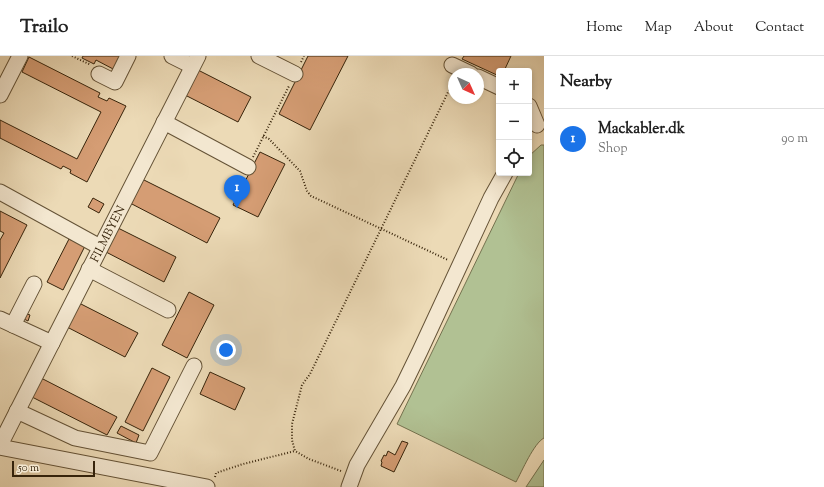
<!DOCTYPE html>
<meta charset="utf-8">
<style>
body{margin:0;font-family:"Sorts Mill Goudy",serif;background:#f2f2f2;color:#222}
.controls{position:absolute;right:12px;top:12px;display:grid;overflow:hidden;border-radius:4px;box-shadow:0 2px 6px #0003}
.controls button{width:36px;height:36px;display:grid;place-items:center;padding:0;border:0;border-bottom:1px solid #e0e0e0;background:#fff;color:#222;font:20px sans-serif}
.compass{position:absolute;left:448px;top:12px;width:36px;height:36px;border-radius:50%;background:#fff;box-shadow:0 2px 6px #0003;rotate:135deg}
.scale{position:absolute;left:12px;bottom:10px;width:83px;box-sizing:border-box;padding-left:4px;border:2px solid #37240b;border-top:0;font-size:11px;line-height:14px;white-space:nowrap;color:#37240b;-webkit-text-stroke:3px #f3e7d0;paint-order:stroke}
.you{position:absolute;left:226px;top:294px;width:14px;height:14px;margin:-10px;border:3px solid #fff;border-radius:50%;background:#1a73e8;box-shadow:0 0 0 6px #1a73e833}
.badge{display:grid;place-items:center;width:26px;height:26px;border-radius:50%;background:#1a73e8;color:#fff;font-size:13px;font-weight:700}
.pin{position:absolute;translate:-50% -33px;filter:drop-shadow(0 1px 2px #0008)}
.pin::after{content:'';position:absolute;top:21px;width:14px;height:12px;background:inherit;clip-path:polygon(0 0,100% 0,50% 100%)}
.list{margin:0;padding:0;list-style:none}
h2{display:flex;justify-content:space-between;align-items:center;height:52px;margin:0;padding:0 16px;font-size:17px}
h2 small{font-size:13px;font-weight:400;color:#767676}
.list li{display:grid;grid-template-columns:26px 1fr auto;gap:12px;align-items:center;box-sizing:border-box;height:60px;padding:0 16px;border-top:1px solid #e0e0e0}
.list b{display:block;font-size:15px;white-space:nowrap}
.list p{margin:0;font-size:13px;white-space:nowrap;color:#767676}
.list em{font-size:13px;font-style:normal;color:#767676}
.icon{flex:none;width:22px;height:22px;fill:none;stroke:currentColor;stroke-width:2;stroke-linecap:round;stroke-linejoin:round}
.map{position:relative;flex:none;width:544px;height:431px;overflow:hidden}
header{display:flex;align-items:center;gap:24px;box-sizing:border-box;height:56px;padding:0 20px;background:#fff;border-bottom:1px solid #e0e0e0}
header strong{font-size:19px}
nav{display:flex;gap:22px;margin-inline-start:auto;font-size:14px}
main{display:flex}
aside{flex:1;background:#fff}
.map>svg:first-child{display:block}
.green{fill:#b1c193;stroke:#74724f}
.building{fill:#d59d74;stroke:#37240b}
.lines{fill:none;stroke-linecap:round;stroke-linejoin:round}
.minor-casing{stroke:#645236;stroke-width:17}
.path{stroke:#37240b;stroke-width:2;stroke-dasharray:1 2;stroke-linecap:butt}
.minor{stroke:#f3e7d0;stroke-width:15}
.labels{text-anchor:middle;stroke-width:3;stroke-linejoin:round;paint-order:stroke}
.street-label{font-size:12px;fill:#37240b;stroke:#f3e7d0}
</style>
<header>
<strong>Trailo</strong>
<nav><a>Home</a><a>Map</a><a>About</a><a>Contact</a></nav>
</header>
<main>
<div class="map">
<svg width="544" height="431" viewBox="0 0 544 431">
<rect width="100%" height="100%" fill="#ecdab6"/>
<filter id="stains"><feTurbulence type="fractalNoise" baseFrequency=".005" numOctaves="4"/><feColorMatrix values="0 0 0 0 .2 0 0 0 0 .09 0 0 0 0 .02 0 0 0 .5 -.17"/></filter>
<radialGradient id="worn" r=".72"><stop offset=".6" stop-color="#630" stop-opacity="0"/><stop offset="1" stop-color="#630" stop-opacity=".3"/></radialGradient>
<g class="green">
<path d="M 541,89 L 544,89 L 544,382 C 534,387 522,415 516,426 L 397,368 L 519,117 L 529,117 L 529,100 Z"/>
<path d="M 544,404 L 544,431 L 526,431 Z"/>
</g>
<g class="building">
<path d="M 83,0 L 123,0 L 115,14 L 96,4 L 94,8 L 82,2 Z"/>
<path d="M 308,0 L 348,0 L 310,74 L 279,58 Z"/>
<path d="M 464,0 L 511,0 L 504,15 L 499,15 L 499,20 L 462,3 Z"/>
<path d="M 29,1 L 100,37 L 98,41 L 107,45 L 109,42 L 126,50 L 87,126 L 70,117 L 71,114 L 63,110 L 61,113 L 0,82 L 0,64 L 77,103 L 101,56 L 22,16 Z"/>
<path d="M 198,14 L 251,41 L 238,66 L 185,39 Z"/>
<path d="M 260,96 L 285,108 L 258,161 L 233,149 Z"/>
<path d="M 142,123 L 220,162 L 207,187 L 130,147 Z"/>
<path d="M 93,142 L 104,148 L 99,157 L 88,151 Z"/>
<path d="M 0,155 L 27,169 L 0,222 L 0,184 L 4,177 L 0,175 Z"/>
<path d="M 118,172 L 176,201 L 164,226 L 106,196 Z"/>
<path d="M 69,183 L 85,190 L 63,234 L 47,226 Z"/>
<path d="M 189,236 L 214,249 L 187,302 L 162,289 Z"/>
<path d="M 79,247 L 138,277 L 125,301 L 67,271 Z"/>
<path d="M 25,257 L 30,259 L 28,265 L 22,262 Z"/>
<path d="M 152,312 L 170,321 L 143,375 L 125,366 Z"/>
<path d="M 210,316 L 245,332 L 235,354 L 200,338 Z"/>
<path d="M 41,322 L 117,361 L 107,379 L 32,341 Z"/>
<path d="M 121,370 L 139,379 L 136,387 L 117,377 Z"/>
<path d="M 402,385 L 408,387 L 394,416 L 381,410 L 382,406 L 381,405 L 384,399 L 386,400 L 388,395 L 395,399 Z"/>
</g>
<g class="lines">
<g class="minor-casing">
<g id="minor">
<path d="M 172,0 L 192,10"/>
<path d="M 259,0 L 295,18"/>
<path d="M 452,9 L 471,18"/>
<path d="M 99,18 L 115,26 L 128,0"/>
<path d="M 478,21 L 499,31"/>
<path d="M 0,39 L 20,0"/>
<path d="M 529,50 L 537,69"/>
<path d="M 164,66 L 248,111"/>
<path d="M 0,136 L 100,191"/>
<path d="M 89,213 L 168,254"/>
<path d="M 0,263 L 52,287"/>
<path d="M 13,269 L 34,228"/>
<path d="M 17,355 L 75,382 L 150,397 L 194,310"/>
<path id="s1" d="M 0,389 L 198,0"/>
<path d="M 0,391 L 207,431"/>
<path d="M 349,431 L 357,409 L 403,330 L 420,295 L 491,142 L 505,117"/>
</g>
</g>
<g class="path">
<path d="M 72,0 L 91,9"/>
<path d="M 301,6 L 304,0"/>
<path d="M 263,80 L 269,83 L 300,115 L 307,135 L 311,140 L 448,204"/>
<path d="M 253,101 L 289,30"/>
<path d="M 341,415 L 309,403 L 295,395 L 292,384 L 292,368 L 302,329 L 310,318 L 454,24"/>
<path d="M 215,421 L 216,417 L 243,408 L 295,395"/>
</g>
<use href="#minor" class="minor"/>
</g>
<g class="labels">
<g class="street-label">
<text dy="4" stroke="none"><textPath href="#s1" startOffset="237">FILMBYEN</textPath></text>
</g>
</g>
<rect width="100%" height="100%" filter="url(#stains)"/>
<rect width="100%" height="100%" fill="url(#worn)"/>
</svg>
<div class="controls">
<button>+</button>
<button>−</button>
<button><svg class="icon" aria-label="locate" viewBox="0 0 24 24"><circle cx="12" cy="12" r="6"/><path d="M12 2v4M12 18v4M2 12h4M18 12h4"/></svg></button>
</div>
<svg class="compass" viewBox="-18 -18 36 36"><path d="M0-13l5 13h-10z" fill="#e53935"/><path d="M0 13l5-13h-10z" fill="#767676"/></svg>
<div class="scale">50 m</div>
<div class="you"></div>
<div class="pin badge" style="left:237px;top:152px">1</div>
</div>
<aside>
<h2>Nearby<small></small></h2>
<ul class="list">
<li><span class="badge">1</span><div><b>Mackabler.dk</b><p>Shop</p></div><em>90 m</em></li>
</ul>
</aside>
</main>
